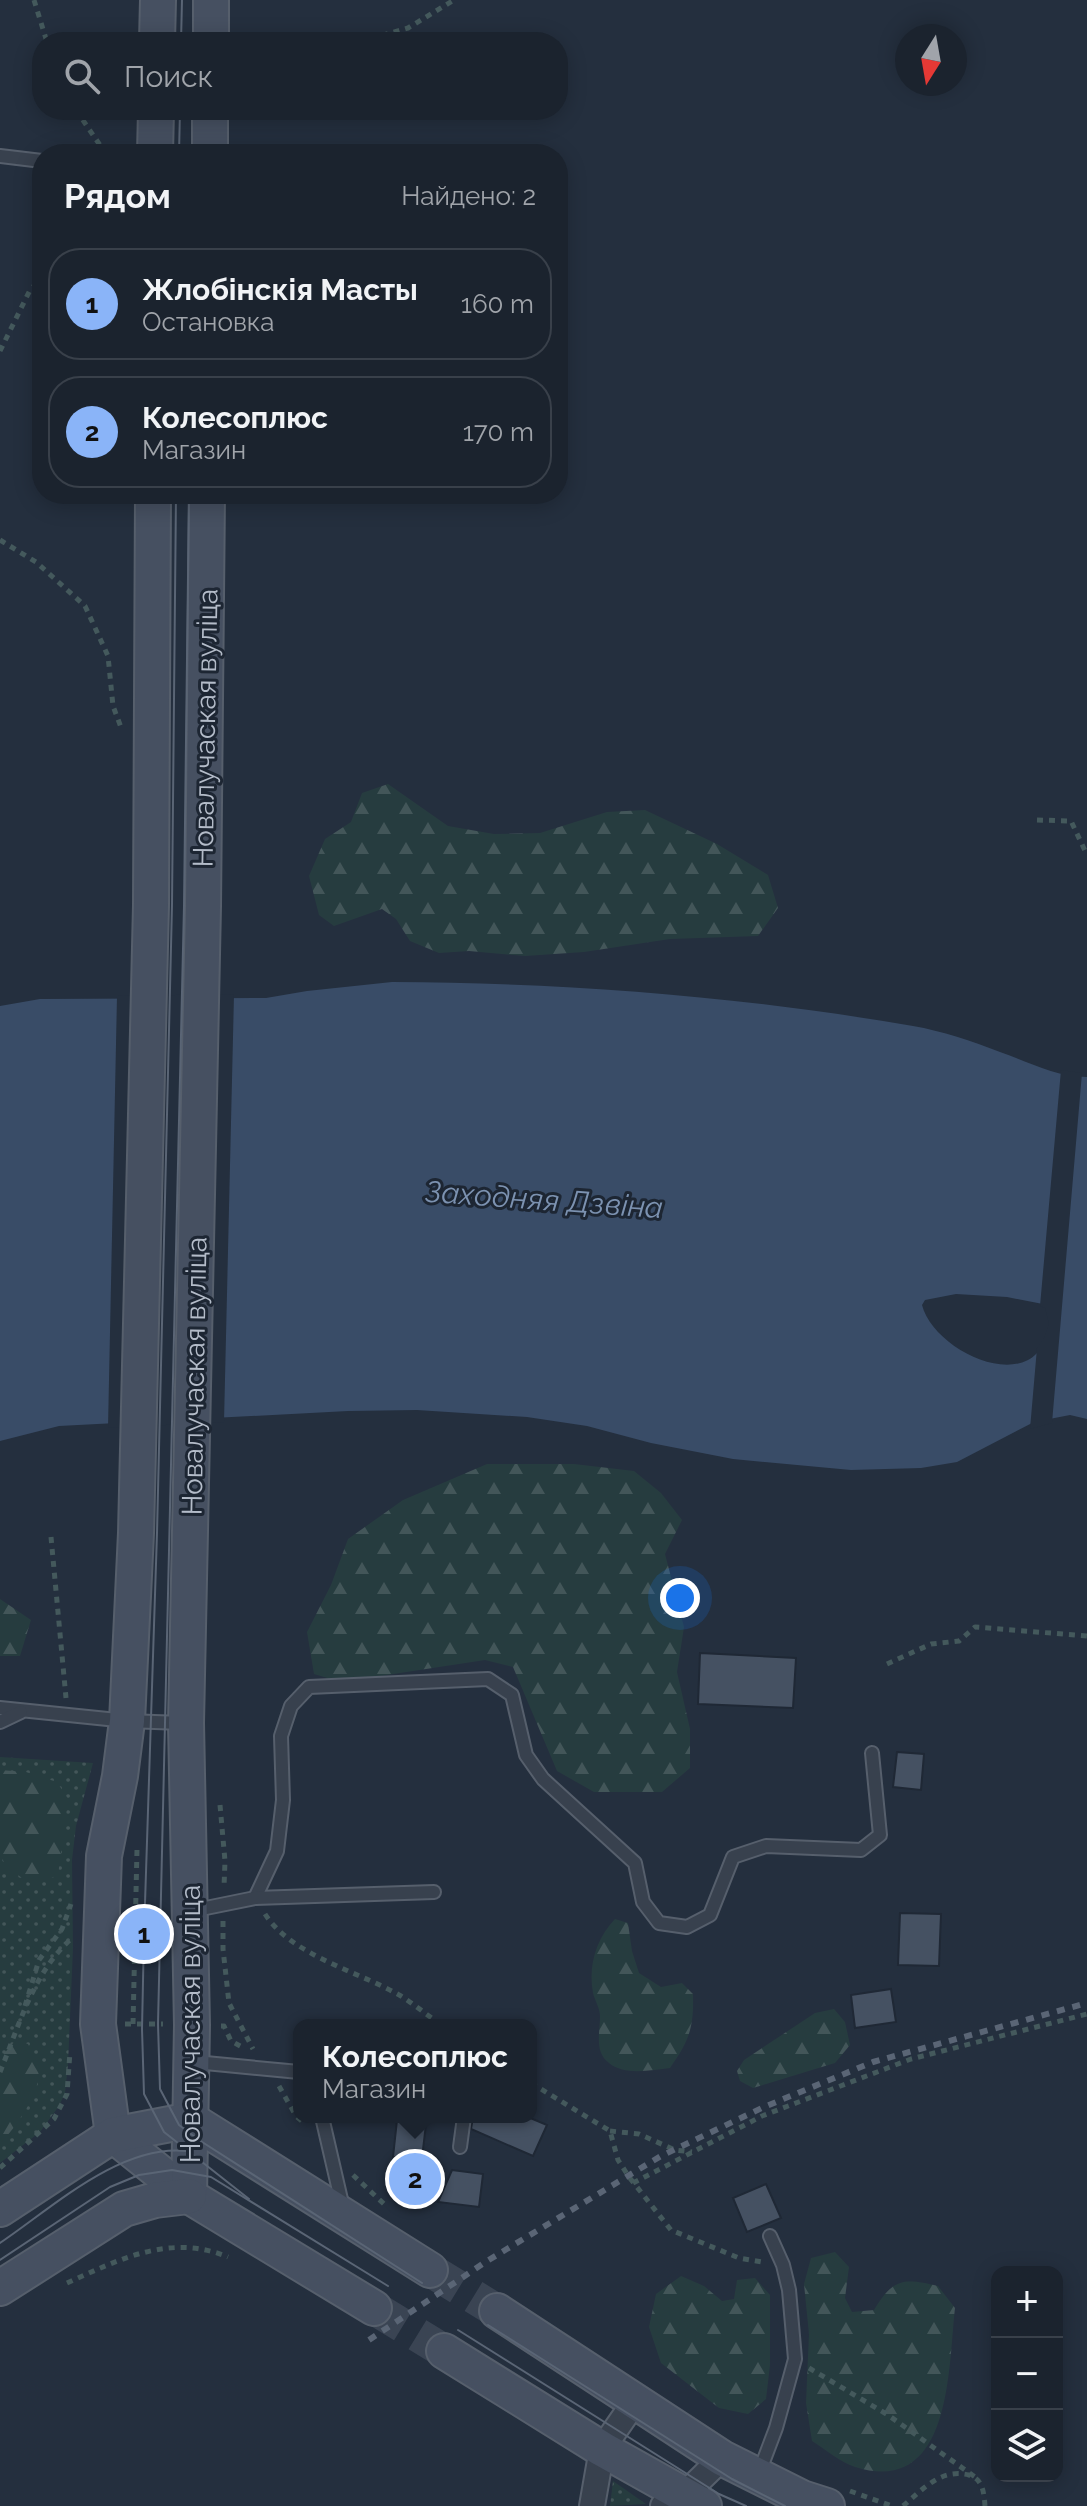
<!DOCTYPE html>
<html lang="ru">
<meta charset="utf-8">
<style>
body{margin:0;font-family:Raleway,sans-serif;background:#282f3a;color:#f1f3f6}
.controls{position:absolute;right:24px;bottom:24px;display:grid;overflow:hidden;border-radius:16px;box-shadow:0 4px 20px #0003}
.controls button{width:72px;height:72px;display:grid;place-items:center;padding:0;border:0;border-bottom:2px solid #39404a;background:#1b232e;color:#f1f3f6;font:40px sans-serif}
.compass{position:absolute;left:895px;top:24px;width:72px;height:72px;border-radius:50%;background:#1b232e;box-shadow:0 4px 20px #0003;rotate:191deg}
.you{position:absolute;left:680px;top:1598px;width:28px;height:28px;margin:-20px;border:6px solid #fff;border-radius:50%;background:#1a73e8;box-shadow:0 0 0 12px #1a73e833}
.badge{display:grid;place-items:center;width:52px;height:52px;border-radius:50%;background:#8ab4f8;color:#111;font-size:26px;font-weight:700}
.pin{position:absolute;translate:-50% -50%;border:4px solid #fff;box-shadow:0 2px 8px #0006}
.popup{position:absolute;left:293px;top:2019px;width:244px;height:104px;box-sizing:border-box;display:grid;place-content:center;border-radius:16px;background:#1b232e;filter:drop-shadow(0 2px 6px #0005);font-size:26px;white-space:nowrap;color:#a0a4aa}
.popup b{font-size:30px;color:#f1f3f6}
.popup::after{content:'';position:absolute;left:50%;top:100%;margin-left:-16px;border:16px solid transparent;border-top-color:#1b232e}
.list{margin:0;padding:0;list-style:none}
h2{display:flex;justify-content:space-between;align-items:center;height:104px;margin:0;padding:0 32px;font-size:34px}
h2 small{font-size:26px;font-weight:400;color:#a0a4aa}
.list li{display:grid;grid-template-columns:52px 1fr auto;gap:24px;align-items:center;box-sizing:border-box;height:112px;margin:0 16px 16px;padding:0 16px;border:2px solid #39404a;border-radius:32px}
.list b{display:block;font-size:30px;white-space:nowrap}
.list p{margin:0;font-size:26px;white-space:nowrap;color:#a0a4aa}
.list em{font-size:26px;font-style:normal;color:#a0a4aa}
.icon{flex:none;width:44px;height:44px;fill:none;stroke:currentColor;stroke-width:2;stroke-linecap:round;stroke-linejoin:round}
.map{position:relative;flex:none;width:1087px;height:2506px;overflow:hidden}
.search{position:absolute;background:#1b232e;box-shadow:0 4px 20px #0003;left:32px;top:32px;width:536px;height:88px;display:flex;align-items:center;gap:20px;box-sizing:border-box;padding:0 28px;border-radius:32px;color:#a0a4aa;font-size:30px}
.panel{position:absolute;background:#1b232e;box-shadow:0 4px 20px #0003;left:32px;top:144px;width:536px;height:360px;border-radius:32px}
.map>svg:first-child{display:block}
.grass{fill:url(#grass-dots)}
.forest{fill:url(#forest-firs)}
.water{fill:#394c67;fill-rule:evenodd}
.pier{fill:#242f3e}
.building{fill:#455162;stroke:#1f2835;stroke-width:2}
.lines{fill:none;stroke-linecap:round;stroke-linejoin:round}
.secondary-tunnel{stroke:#3a4453;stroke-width:34;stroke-dasharray:34 17;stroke-linecap:butt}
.lane-casing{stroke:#565f6c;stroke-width:16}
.street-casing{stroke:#565f6c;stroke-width:28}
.secondary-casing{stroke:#565f6c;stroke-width:38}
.path{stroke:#44595c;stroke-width:5;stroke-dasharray:6 6;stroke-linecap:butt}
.lane{stroke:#38414e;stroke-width:12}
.street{stroke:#38414e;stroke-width:24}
.secondary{stroke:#465061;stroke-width:34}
.tram{stroke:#5a6575;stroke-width:2}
.rail{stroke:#5a6575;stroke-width:6;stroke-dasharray:8 8;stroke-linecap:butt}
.labels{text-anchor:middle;stroke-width:6;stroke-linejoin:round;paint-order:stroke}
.street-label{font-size:28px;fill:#b4bcc9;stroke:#1d2633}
.water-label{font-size:30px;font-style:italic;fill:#7c92b1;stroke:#1d2633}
</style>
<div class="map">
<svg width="1087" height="2506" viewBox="0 0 1087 2506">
<defs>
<pattern id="grass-dots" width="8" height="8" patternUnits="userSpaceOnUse" patternTransform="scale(2)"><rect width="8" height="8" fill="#263c3f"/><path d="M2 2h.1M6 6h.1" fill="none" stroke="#435659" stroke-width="1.8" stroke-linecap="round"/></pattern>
<pattern id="forest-firs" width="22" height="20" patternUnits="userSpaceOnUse" patternTransform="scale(2)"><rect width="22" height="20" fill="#263c3f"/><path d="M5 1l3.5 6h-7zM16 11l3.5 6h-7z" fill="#435659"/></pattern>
</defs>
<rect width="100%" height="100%" fill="#242f3e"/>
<g class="grass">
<path d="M 0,1757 L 93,1763 L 76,1826 L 72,1860 L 73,1948 L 68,2065 L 65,2093 L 59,2106 L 40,2132 L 0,2163 Z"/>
<path d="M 613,2481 L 646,2504 L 610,2506 Z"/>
</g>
<g class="forest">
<path d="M 388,784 L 448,826 L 494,834 L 540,833 L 607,812 L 645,810 L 717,844 L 768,875 L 778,908 L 758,936 L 670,939 L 584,952 L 525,956 L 469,951 L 439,953 L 410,941 L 396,919 L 382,909 L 334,926 L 319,915 L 309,876 L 325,839 L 351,822 L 362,793 Z"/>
<path d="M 487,1464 L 574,1464 L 634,1471 L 661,1493 L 682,1520 L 665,1554 L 684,1627 L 677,1672 L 690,1729 L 690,1768 L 662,1792 L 594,1792 L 557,1771 L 513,1667 L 485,1660 L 341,1682 L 314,1674 L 307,1632 L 331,1585 L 348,1539 L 403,1500 Z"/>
<path d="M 0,1599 L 31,1620 L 20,1656 L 0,1656 Z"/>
<path d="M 0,1770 L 26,1772 L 57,1782 L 68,1799 L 58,1875 L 34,1886 L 9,1869 L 0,1856 Z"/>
<path d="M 615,1919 L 628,1923 L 632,1951 L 639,1973 L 661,1987 L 682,1983 L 693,1994 C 694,2028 689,2041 670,2068 C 651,2070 625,2076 609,2063 C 594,2052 600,2032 600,2017 C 600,2008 595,2001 593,1993 C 588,1966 596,1939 615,1919 Z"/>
<path d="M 834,2009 L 845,2022 L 850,2045 L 835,2063 L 753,2088 L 740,2081 L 737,2071 L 744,2060 L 815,2013 Z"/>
<path d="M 15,2041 L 28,2044 C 31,2051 36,2059 38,2067 C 44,2090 14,2129 0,2144 L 0,2063 L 1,2057 Z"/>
<path d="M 835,2252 L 849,2267 L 845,2298 L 852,2312 L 874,2310 C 893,2278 904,2278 938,2286 L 955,2308 C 948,2369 952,2497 855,2467 C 840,2462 825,2449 812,2441 L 806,2403 L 809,2334 L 804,2284 L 811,2258 Z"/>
<path d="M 681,2276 L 704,2286 L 722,2301 L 734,2299 L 737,2280 L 755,2278 L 770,2295 L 770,2365 L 766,2399 L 748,2414 L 719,2408 L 661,2363 L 649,2327 L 656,2294 Z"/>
</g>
<path class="water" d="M 392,982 C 570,983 737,996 913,1026 C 942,1031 972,1041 1000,1052 C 1029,1062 1056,1077 1087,1077 L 1087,1419 L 1070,1415 L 1034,1422 L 957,1462 L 921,1468 L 851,1470 L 733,1459 L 651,1443 L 587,1426 L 527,1417 L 417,1410 L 348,1411 L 59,1426 L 0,1441 L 0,1006 L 40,999 L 266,998 L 307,991 ZM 956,1294 L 1007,1297 L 1048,1305 L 1053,1325 C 1046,1337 1041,1354 1028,1360 C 993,1378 931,1341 922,1305 L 925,1300 Z"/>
<g class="pier">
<path d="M 234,994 L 224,1422 L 108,1428 L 117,996 Z"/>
<path d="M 1061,1070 L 1082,1073 L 1052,1423 L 1030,1429 L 1037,1348 L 1044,1338 L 1049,1324 L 1045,1308 L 1040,1306 Z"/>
</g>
<g class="building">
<path d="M 700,1653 L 796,1658 L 793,1708 L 698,1704 Z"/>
<path d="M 897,1752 L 924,1754 L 921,1790 L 893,1787 Z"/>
<path d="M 900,1913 L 941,1914 L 939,1966 L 898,1965 Z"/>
<path d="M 891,1989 L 896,2022 L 855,2028 L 851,1995 Z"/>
<path d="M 473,2117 L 528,2117 L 547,2125 L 533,2156 L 471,2129 Z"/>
<path d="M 397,2120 L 426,2124 L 420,2175 L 400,2173 L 402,2158 L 393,2157 Z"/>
<path d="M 452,2170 L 483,2174 L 479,2207 L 438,2202 Z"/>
<path d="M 766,2184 L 781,2218 L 747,2232 L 733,2198 Z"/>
</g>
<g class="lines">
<g class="secondary-tunnel">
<path d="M 430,2270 L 497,2311"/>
<path d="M 374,2308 L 444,2351"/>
</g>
<g class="lane-casing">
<g id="lane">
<path d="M 0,156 L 42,161"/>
<path d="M 0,1708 L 127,1721 L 182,1723"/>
<path d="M 0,1722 L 21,1712"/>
<path d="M 255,1898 L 277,1851 L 283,1800 L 281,1736 L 291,1706 L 309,1687 L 488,1679 L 512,1695 L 526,1755 L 543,1779 L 635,1863 L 643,1902 L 659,1923 L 687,1927 L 710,1915 L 733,1857 L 766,1846 L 861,1850 L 880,1835 L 872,1753"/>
<path d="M 191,1911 L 255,1898 L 434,1892"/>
<path d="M 195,2062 L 299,2072"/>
<path d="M 322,2117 L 343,2208"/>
<path d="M 460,2147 L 464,2117"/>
<path d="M 759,2473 L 776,2428 L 795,2359 L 789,2290 L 783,2265 L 770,2236"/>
</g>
</g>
<g class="street-casing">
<g id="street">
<path d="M 592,2506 L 602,2449 L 636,2400"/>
<path d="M 663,2506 L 683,2496 L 722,2458"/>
</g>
</g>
<g class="secondary-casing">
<g id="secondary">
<path d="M 157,42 L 158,0"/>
<path d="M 211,42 L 211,0"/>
<path d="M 155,154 L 156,110"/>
<path d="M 210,154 L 210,110"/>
<path d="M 153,494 L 151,905 L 136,1533 L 127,1721 L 120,1776 L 104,1856 L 98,2024 L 113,2135 L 189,2196 L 374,2308"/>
<path d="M 189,2196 L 192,2025 L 186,1723 L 203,906 L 207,494"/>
<path d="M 0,2209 L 113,2135 L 191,2120 L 430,2270"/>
<path d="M 0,2288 L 124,2209 L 155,2200 L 189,2196"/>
<path d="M 497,2311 L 722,2458 L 802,2498 L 827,2506"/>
<path d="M 444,2351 L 602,2449 L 704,2506"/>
</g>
</g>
<g class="path">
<path d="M 34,0 L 47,42"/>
<path d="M 359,42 L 408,28 L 454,0"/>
<path d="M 76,110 L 106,154"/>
<path d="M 0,351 L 31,288 L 42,281"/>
<path d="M 0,540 L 36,562 L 85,606 L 108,656 L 113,706 L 122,730"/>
<path d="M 1037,820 L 1071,821 L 1087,855"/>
<path d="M 51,1537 L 66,1698"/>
<path d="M 887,1664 L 931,1644 L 959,1641 L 975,1627 L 1087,1636"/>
<path d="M 220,1805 L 225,1861 L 224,1887"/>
<path d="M 265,1914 C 292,1956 358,1971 401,1996 C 415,2005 428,2016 442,2025"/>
<path d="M 223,1921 L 223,1949 L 229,2003 L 253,2049"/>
<path d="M 25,2006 L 39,1960 L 62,1929 L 71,1904"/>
<path d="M 125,2024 L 163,2024"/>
<path d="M 133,2024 L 137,1849"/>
<path d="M 221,2026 L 224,2026 L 231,2041 L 244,2048"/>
<path d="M 0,2072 C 19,2026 33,1973 71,1939"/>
<path d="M 531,2083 L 610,2131 L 618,2160 L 629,2177 L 671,2230 L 739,2258 L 762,2262"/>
<path d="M 279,2086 L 296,2116 L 305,2124"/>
<path d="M 610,2131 L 639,2134 L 675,2150 L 692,2152"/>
<path d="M 0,2168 L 54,2119 L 67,2094 L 70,2052"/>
<path d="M 353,2175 L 384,2204"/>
<path d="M 633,2183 L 762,2116 L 911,2059 L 1087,2014"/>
<path d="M 67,2283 C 120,2259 171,2233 228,2257"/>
<path d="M 809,2368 L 888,2415 L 975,2477"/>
<path d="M 850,2491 L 892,2506"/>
<path d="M 903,2506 C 923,2489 941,2468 969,2475 C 983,2479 984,2493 985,2506"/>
</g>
<use href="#lane" class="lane"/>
<use href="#street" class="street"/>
<use href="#secondary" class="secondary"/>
<g class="tram">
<path d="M 181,42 L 182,0"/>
<path d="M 179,154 L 180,110"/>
<path d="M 176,494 L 172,905 L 157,1533 L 144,1934 L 142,2029 L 144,2094 L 164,2132 L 249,2199"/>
<path d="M 189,494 L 184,906 L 158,2024 L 160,2089 L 179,2125 L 199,2140 L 422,2283"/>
<path d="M 0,2243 C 52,2208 120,2144 186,2151"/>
<path d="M 0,2260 L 110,2187 L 139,2175 L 172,2170 L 211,2177 L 388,2286"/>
<path d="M 488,2325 L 732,2479 L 785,2506"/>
<path d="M 458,2330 L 719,2494 L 746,2506"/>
</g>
<path class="rail" d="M 369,2340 L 487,2261 L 661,2156 L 764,2107 L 873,2062 L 1087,2003"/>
</g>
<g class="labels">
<g class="street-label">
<text transform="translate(205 728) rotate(-89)" y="10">Новалучаская вуліца</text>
<text transform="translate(194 1376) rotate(-89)" y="10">Новалучаская вуліца</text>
<text transform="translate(190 2024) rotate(-90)" y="10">Новалучаская вуліца</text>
</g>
<g class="water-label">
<text transform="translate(544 1200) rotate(4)" y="10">Заходняя Дзвіна</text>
</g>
</g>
</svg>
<div class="controls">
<button>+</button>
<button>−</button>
<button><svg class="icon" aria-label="layers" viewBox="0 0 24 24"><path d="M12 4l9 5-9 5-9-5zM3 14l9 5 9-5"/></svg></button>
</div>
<svg class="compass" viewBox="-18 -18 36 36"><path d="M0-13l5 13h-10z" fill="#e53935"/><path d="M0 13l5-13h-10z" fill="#a0a4aa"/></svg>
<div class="you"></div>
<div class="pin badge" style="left:144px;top:1934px">1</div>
<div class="pin badge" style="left:415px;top:2179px">2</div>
<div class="popup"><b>Колесоплюс</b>Магазин</div>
<div class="search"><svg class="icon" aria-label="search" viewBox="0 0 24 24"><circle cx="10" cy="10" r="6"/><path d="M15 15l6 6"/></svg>Поиск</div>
<section class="panel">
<h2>Рядом<small>Найдено: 2</small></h2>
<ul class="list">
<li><span class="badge">1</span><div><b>Жлобінскія Масты</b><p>Остановка</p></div><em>160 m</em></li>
<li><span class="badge">2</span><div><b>Колесоплюс</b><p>Магазин</p></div><em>170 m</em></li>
</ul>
</section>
</div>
